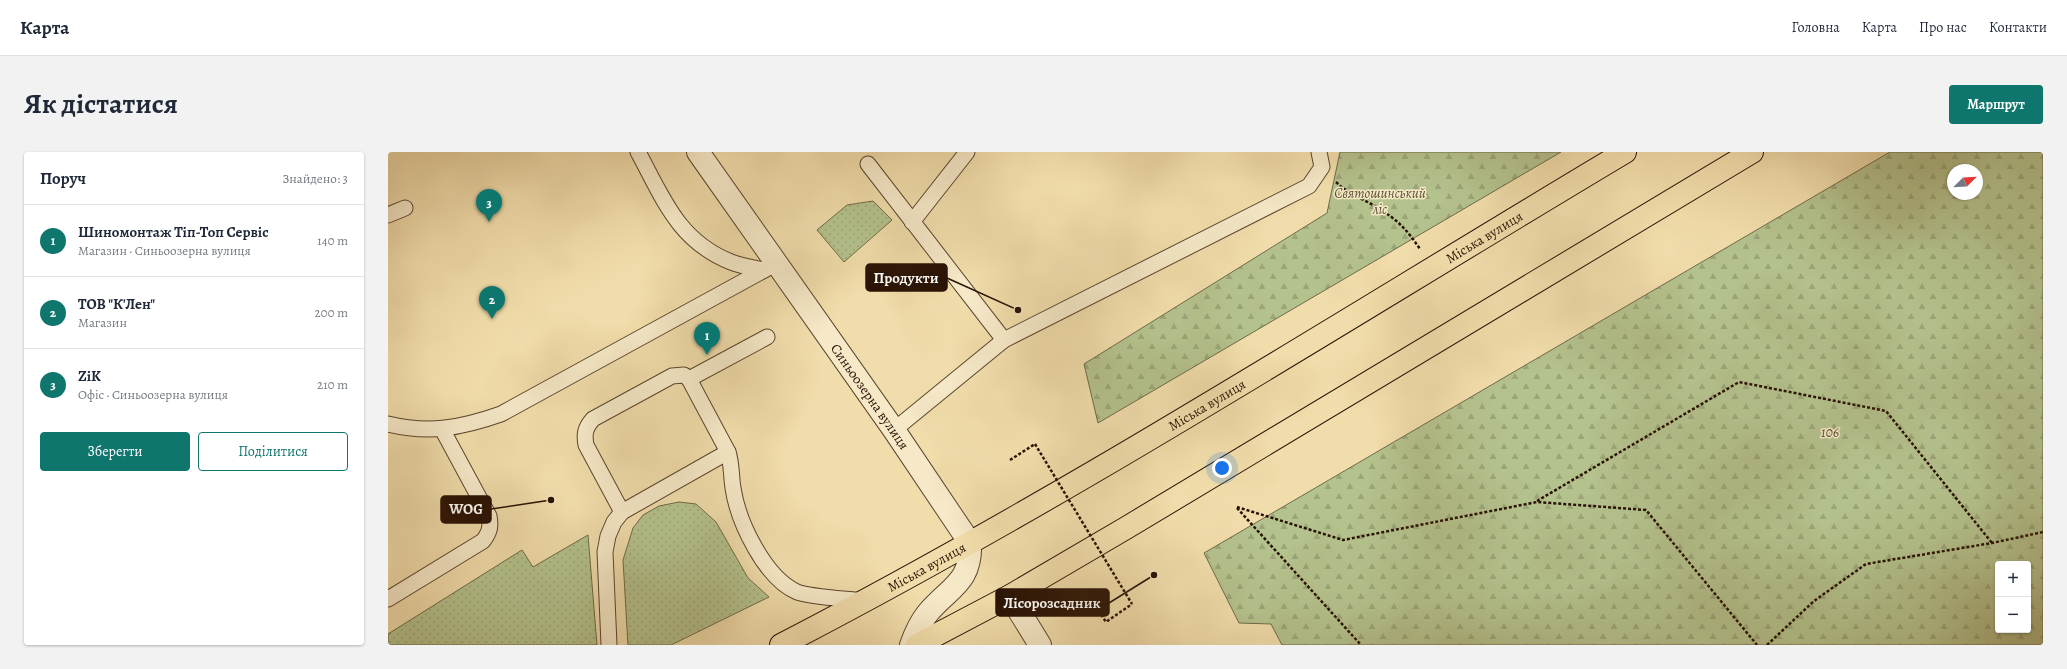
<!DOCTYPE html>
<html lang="uk">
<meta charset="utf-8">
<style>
body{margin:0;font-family:Alegreya,serif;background:#f2f2f3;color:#1f2937}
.controls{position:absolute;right:12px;bottom:12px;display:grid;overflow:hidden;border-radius:4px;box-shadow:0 1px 3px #0004}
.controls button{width:36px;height:36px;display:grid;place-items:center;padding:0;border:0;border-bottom:1px solid #e0e1e3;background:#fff;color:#1f2937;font:20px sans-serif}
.compass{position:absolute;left:1559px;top:12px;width:36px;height:36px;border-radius:50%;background:#fff;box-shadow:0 1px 3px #0004;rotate:66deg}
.you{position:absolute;left:834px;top:316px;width:14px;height:14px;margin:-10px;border:3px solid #fff;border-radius:50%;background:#1a73e8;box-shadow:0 0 0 6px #1a73e833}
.badge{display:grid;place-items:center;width:26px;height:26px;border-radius:50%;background:#0f766e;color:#fff;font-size:13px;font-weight:700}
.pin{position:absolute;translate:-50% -33px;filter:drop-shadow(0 1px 2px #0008)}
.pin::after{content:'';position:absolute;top:21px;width:14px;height:12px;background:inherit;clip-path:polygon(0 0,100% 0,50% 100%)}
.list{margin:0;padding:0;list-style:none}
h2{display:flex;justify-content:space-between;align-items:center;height:52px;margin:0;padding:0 16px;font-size:17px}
h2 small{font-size:13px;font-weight:400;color:#747a83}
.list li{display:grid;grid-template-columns:26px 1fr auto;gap:12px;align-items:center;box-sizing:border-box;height:72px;padding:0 16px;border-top:1px solid #e0e1e3}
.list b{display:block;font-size:15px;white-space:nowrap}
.list p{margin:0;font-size:13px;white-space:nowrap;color:#747a83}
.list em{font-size:13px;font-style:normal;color:#747a83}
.actions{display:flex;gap:8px;padding:12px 16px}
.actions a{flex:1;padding:9px 0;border:1px solid #0f766e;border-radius:4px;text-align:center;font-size:14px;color:#0f766e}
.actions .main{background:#0f766e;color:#fff}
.map{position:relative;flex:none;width:1655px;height:493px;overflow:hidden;border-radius:4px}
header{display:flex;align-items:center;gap:24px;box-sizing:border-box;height:56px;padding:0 20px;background:#fff;border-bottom:1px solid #e0e1e3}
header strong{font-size:19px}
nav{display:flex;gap:22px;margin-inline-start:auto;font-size:14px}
.intro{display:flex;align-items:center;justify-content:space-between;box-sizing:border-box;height:96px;padding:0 24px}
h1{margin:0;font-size:28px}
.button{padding:10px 18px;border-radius:4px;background:#0f766e;color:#fff;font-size:14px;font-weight:700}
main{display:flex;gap:24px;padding:0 24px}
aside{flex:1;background:#fff;border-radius:4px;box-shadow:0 1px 3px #0004}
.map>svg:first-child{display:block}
.grass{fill:url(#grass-dots);stroke:#6e6a48}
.forest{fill:url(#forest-firs);stroke:#6e6a48;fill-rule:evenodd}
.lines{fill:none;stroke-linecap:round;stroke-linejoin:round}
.lane-casing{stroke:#5b452e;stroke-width:17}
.street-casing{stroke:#5b452e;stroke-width:24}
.highway-casing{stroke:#291204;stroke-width:24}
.path{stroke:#291204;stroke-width:2.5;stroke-dasharray:3 2;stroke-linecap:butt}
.lane{stroke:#f6e9c8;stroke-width:15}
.street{stroke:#f6e9c8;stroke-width:22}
.highway{stroke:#f1ddab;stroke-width:22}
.path-bridge{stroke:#291204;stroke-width:2.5;stroke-dasharray:3 2;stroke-linecap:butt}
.labels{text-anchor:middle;stroke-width:3;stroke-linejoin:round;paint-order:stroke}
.park-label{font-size:14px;font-style:italic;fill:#5a5034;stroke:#f6e9c8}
.street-label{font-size:14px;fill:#291204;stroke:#f6e9c8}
.leader{fill:none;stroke:#291204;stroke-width:1.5}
.callout-dot{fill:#291204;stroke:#f6e9c8;stroke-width:1.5}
.callout{fill:#291204;stroke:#291204;stroke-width:1.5}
.callout-label{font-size:15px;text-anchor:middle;font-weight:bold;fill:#fff}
</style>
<header>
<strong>Карта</strong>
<nav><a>Головна</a><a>Карта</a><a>Про нас</a><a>Контакти</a></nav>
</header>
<div class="intro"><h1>Як дістатися</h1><a class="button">Маршрут</a></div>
<main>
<aside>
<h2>Поруч<small>Знайдено: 3</small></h2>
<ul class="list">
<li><span class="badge">1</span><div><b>Шиномонтаж Тіп-Топ Сервіс</b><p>Магазин · Синьоозерна вулиця</p></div><em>140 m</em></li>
<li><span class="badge">2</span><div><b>ТОВ &quot;К'Лен&quot;</b><p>Магазин</p></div><em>200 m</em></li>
<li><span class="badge">3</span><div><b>ZiK</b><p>Офіс · Синьоозерна вулиця</p></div><em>210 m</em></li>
</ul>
<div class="actions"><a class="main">Зберегти</a><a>Поділитися</a></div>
</aside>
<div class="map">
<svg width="1655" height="493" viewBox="0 0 1655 493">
<defs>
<pattern id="grass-dots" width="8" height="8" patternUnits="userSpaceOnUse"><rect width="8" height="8" fill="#b4c28d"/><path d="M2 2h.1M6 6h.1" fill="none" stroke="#9ba678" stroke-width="1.8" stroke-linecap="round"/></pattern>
<pattern id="forest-firs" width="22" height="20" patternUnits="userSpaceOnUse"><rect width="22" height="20" fill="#b4c28d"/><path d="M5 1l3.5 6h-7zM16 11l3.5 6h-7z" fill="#9ba678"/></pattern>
</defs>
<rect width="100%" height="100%" fill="#f1ddab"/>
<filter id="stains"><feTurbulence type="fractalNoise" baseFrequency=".005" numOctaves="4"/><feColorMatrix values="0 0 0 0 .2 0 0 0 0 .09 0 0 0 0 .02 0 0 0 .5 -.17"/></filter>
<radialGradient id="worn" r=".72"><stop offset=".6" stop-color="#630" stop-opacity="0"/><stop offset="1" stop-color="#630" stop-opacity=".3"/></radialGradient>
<g class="grass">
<path d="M 485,49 L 504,68 L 456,110 L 429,78 L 459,53 Z"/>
<path d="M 291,350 L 308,352 L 328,370 L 360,426 L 381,445 L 283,493 L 240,493 L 235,408 L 245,376 L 255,363 L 271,354 Z"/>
<path d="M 200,383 L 209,493 L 0,493 L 0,482 L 134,398 L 145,415 Z"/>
</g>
<g class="forest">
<path d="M 952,0 L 1173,0 L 710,271 L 696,212 L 939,61 Z"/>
<path d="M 1502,0 L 1655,0 L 1655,493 L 894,493 L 883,472 L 851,471 L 816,401 ZM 1565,18 L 1589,18 L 1589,42 L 1565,42 ZM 1610,412 L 1640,412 L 1640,478 L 1610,478 Z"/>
</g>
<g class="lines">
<g class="lane-casing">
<g id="lane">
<path d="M 250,0 C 275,46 290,89 343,110 C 353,114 365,116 376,118"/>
<path d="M 480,12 L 616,188"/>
<path d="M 0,63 L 17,56"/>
<path d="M 524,70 L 579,0"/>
<path d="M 301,227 L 379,185"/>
<path d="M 0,272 C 41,282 73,276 113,262 L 389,111"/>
<path d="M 506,278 L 616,188 L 921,34 L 934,15 L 931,0"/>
<path d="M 234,360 L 198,293 C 196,282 197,276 205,267 L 284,224 L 296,223 L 301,227 L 340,300"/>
<path d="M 0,447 L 95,389 C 102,380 103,374 101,364 L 54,277"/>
<path d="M 221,493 L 217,400 L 220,384 L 226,370 L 234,360 L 340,300 C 344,312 343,324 345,336 C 350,370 377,426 409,440 C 421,445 461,447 476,449"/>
</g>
</g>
<g class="street-casing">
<g id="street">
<path id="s1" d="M 310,0 L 506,278 L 582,391 C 584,431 560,436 539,462 C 531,472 527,482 523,493"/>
<path d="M 622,444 L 652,493"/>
</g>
</g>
<g class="highway-casing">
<g id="highway">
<path id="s2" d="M 393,493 C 683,343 957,167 1237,0"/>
<path d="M 529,493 L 622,444 L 738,376 L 1364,0"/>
</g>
</g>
<g class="path">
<path d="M 948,30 C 960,42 976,47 990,56 C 1010,68 1019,78 1032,97"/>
<path d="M 622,308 L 647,292"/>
<path d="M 1149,349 L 1351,230 L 1498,259 L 1604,391"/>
<path d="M 849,355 L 955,388 L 1149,350 L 1258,358 L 1369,493"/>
<path d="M 849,356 L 973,493"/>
<path d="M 702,446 L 718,470 L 744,452"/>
<path d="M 1379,493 L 1426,449 L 1478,412 L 1604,391 L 1655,380"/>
</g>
<use href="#lane" class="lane"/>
<use href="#street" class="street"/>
<use href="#highway" class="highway"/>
<path class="path-bridge" d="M 647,292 L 744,452"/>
</g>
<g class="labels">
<g class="park-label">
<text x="992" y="46">Святошинський<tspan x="992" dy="16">ліс</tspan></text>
<text x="1442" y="285">106</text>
</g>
<g class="street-label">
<text dy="5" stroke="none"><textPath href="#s2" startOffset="813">Міська вулиця</textPath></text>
<text dy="5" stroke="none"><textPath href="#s1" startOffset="299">Синьоозерна вулиця</textPath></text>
<text dy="5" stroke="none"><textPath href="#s2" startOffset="489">Міська вулиця</textPath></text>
<text dy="5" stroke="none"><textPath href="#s2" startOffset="165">Міська вулиця</textPath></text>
</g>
</g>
<path class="leader" d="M630 158L559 126M163 348L103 357M766 423L721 451"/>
<g class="callout-dot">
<circle cx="630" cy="158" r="4"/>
<circle cx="163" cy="348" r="4"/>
<circle cx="766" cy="423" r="4"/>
</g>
<g class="callout">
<rect x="478" y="112" width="81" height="27" rx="4"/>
<rect x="53" y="344" width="50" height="27" rx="4"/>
<rect x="608" y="437" width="113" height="27" rx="4"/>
</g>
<g class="callout-label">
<text x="518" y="131">Продукти</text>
<text x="78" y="362">WOG</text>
<text x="664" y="456">Лісорозсадник</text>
</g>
<rect width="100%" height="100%" filter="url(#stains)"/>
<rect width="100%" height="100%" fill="url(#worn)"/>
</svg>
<div class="controls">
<button>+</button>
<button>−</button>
</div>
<svg class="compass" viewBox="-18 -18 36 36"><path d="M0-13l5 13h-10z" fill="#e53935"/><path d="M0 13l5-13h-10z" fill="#747a83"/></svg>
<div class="you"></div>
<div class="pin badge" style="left:319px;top:203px">1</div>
<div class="pin badge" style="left:104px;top:167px">2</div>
<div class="pin badge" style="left:101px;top:70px">3</div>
</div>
</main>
